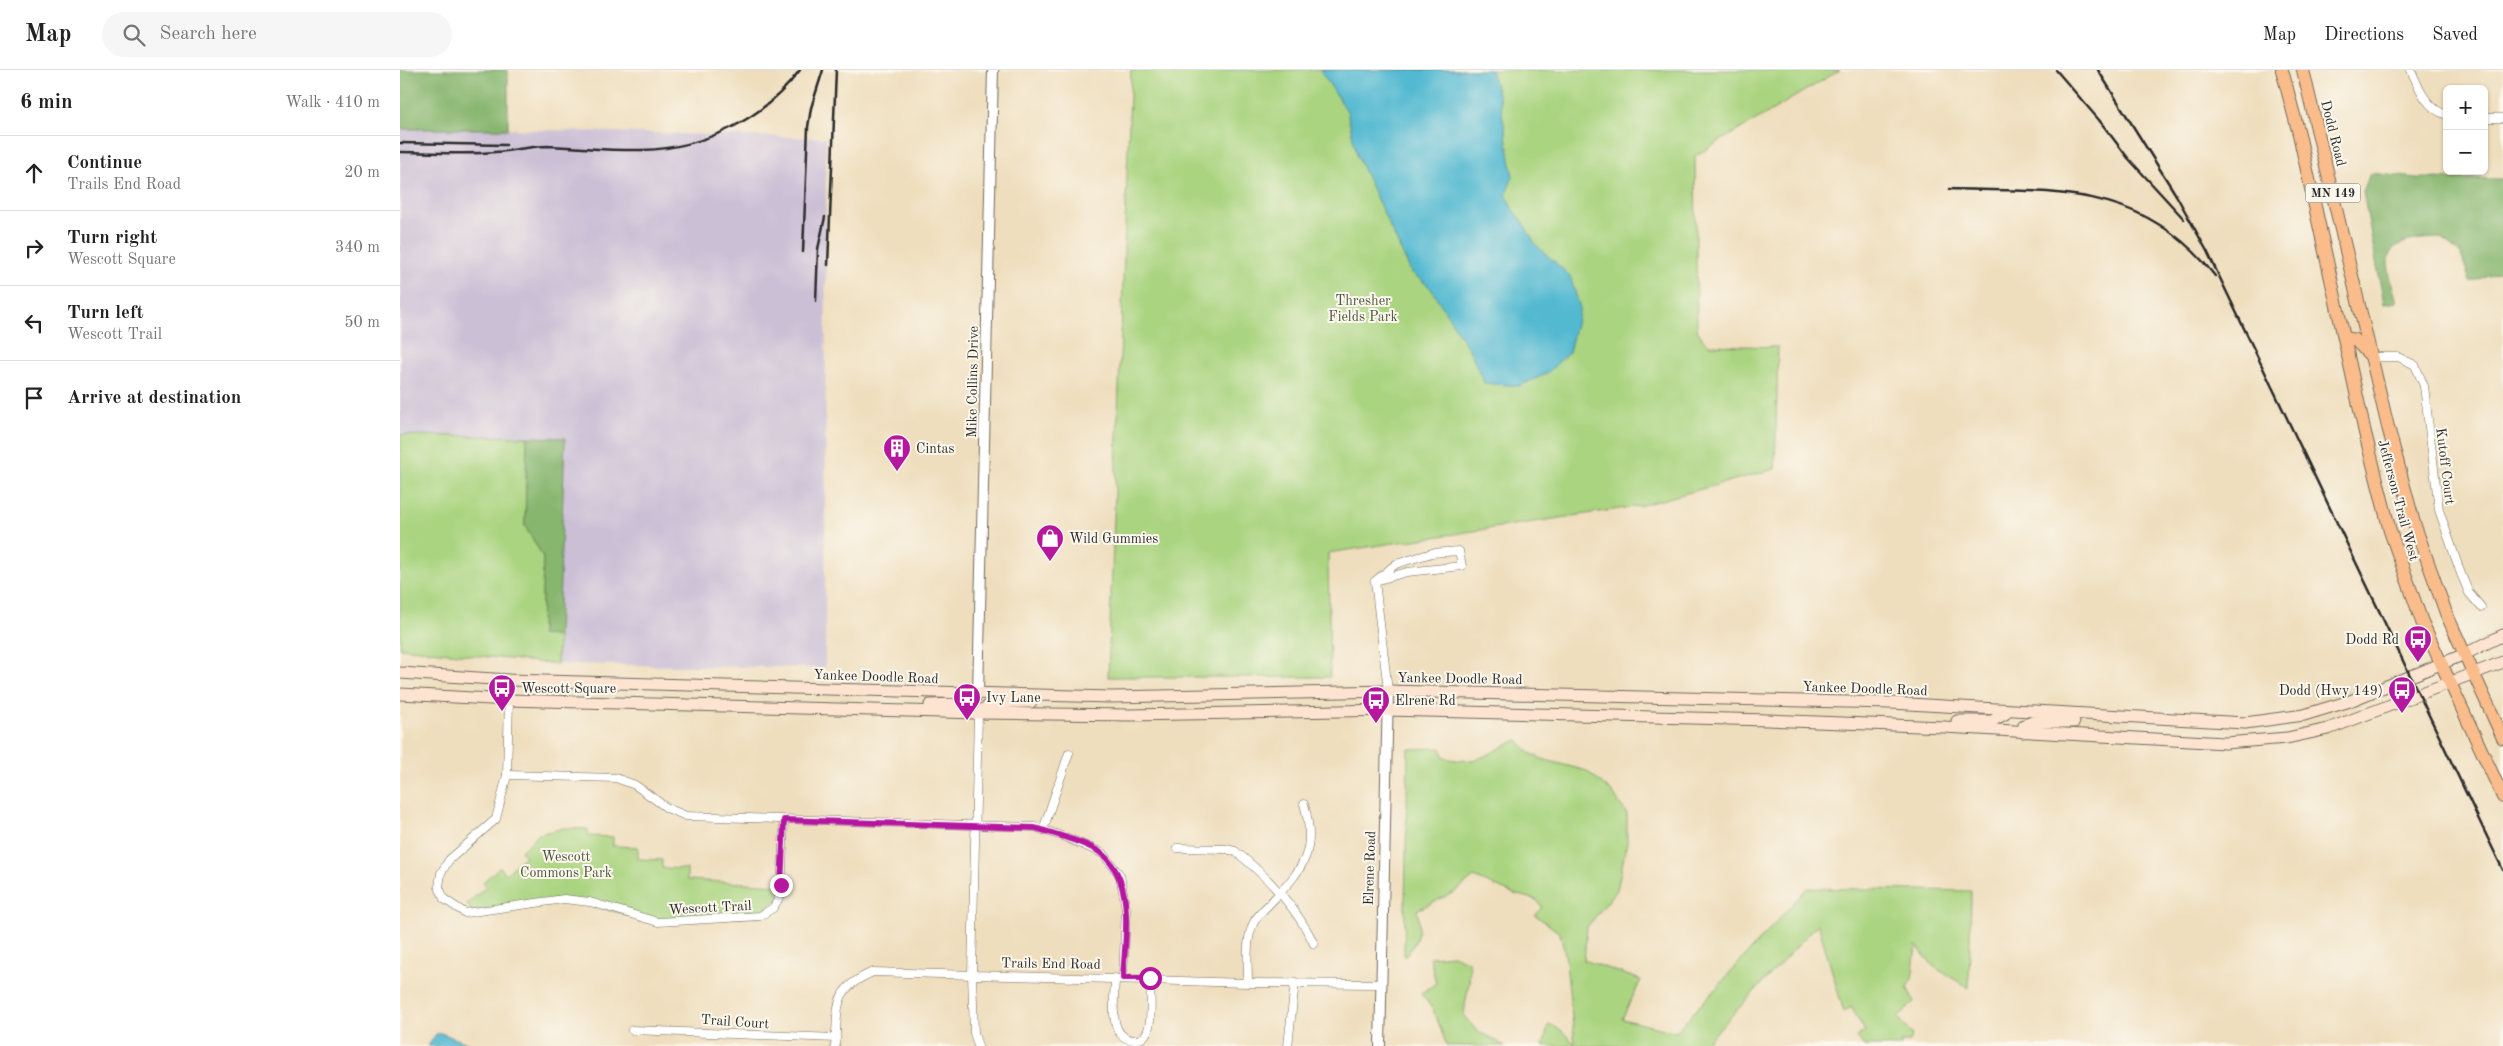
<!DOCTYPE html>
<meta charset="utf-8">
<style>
body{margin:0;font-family:"Old Standard TT",serif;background:#f6f6f6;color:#222}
.controls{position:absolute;right:15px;top:15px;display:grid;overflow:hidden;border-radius:8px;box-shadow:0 1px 4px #0004}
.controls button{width:45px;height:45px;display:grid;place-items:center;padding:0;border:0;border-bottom:1px solid #e0e0e0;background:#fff;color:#222;font:25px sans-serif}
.stop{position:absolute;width:15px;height:15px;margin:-11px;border:4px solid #b5179e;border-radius:50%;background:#fff}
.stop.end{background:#b5179e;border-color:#fff;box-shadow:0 1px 5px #0008}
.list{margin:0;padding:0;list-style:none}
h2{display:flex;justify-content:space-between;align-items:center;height:65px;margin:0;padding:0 20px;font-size:21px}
h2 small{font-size:16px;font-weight:400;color:#767676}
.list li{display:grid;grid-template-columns:32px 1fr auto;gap:15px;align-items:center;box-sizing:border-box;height:75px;padding:0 20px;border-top:1px solid #e0e0e0}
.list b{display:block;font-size:19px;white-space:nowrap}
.list p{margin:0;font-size:16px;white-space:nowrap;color:#767676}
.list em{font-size:16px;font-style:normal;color:#767676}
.icon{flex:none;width:28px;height:28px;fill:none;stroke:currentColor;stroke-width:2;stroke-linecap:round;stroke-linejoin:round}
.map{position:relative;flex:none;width:2103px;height:976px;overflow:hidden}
header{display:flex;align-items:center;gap:30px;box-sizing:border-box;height:70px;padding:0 25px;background:#fff;border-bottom:1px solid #e0e0e0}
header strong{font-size:24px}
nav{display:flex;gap:28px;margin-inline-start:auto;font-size:18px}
.search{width:350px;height:45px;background:#f6f6f6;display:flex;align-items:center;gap:12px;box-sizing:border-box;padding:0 18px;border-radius:28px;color:#767676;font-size:19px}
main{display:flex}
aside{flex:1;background:#fff}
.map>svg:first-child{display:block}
.industrial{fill:#cbbfd5}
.green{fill:#aad480;stroke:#6a8056}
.forest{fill:#87b66e;stroke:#59704c}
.water{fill:#53b9d1;stroke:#3f727e}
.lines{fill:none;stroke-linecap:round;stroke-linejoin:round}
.minor-casing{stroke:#706a5e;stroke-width:9}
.tertiary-casing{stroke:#706a5e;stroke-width:12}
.secondary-casing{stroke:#706a5e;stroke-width:13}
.primary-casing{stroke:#706a5e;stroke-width:14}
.minor{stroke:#fff;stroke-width:8}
.tertiary{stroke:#fff;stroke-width:10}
.secondary{stroke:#fde4d0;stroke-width:11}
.primary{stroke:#f9bc8a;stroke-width:12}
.rail{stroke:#2b2b2b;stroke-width:2.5}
.route{stroke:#b5179e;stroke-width:6}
.labels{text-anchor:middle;stroke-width:4;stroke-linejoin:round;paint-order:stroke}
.shield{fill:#fbf7ec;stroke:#696865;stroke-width:1}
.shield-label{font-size:12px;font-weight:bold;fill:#2b2b2b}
.street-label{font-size:14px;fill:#2b2b2b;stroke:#fbf7ec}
.park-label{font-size:14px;fill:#4b5540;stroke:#fbf7ec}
.poi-label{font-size:14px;fill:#2b2b2b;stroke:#fbf7ec;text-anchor:start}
</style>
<header>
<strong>Map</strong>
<div class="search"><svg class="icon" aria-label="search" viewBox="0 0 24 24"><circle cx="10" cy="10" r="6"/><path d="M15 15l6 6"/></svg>Search here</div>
<nav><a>Map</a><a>Directions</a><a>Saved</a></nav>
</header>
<main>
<aside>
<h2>6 min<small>Walk · 410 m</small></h2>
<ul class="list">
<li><svg class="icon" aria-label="ahead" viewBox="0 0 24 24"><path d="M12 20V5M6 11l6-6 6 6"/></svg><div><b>Continue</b><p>Trails End Road</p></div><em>20 m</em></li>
<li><svg class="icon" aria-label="right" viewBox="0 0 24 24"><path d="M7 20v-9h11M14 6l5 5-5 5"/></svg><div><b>Turn right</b><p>Wescott Square</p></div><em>340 m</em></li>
<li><svg class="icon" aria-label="left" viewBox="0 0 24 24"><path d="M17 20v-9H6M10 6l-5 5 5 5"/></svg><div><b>Turn left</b><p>Wescott Trail</p></div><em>50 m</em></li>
<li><svg class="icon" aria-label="arrive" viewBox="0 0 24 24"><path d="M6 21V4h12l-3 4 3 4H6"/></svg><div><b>Arrive at destination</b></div></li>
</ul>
</aside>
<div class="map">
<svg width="2103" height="976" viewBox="0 0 2103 976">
<rect width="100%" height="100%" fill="#fbf7ec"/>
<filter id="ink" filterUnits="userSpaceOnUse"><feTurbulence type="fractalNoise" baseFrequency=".02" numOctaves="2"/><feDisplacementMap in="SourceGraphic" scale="10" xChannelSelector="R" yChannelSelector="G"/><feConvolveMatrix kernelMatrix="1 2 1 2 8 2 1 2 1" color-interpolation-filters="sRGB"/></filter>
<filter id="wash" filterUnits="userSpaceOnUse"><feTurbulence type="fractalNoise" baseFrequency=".0096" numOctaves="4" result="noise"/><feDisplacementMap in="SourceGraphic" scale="20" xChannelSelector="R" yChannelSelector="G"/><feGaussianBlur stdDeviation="1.12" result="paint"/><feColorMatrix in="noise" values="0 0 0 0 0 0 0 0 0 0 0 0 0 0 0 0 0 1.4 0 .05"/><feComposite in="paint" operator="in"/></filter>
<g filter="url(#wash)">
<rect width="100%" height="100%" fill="#efdebd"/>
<path class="industrial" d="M 0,59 L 108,59 L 426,68 L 425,598 L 157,594 L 165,368 L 0,365 Z"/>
<g class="green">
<path d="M 731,0 L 1440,0 L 1295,86 L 1297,260 L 1302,268 L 1309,275 L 1378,277 L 1375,399 L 1239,436 L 928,483 L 930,607 L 708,607 Z"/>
<path d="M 0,365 L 127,367 L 125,456 L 143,487 L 141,565 L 158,566 L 157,594 L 0,578 Z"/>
<path d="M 1118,670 L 1130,683 L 1142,689 L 1187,701 L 1211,721 L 1227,744 L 1227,772 L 1217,820 L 1187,857 L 1184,890 L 1241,910 L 1222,949 L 1276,962 L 1407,818 L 1571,821 L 1569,918 L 1534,897 L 1516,875 L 1512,909 L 1507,917 L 1514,932 L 1498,947 L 1512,965 L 1510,972 L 1501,972 L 1501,976 L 1464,976 L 1457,967 L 1465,961 L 1451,937 L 1444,942 L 1418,854 L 1303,976 L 1143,976 L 1149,954 L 1161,960 L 1175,974 L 1165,884 L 1160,863 L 1135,845 L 1142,837 L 1137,830 L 1114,824 L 1074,807 L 1055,822 L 1017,840 C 1022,859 1018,872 1004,887 L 1008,679 L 1041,678 L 1044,688 C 1081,696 1086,683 1118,670 Z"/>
<path d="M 164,758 L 188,759 L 188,766 L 213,767 L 213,776 L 238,777 L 238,789 L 262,790 L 262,798 L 287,799 L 287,810 L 381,815 L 381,825 L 360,846 L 258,852 L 164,829 L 72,842 L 67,834 L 86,817 L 83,812 L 100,797 L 106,804 L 125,786 L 121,781 L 139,764 Z"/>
<path d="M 1053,885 L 1069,892 C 1072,911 1065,927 1064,946 L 1076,960 L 1105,976 L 1047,976 L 1033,939 L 1021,924 L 1036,913 L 1030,887 Z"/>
</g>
<g class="forest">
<rect x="0" y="0" width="108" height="59"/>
<path d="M 1970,103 L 2017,108 L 2103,109 L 2103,201 L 2070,212 L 2061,184 L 2040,168 C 2025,169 1992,168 1988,189 C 1987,198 1994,221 1997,232 L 1984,234 L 1963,122 Z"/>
<path d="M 127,367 L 165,368 L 158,566 L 141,565 L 143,487 L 125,456 Z"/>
</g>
<g class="water">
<path d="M 920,0 L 1091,0 L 1100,31 L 1113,106 L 1106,124 L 1112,139 L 1122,151 L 1136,175 L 1170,206 L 1180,238 L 1169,282 L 1146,304 L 1119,316 L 1084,313 L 1071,283 L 1030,217 L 1011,202 L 957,86 L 947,41 Z"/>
<path d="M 41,963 L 75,976 L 28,976 L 36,964 Z"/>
</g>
</g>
<g filter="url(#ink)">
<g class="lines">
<g class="minor-casing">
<g id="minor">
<path d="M 2011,0 C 2019,18 2026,39 2047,45"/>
<path d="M 2084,48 L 2103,48"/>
<path d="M 1972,287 L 1998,287 L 2015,295 L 2024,316 L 2039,440 L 2061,504 L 2069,523 L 2081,537"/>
<path d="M 975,511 L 996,494 L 1032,483 L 1059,481 L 1062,496 L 1007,502 L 975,511 L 988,621"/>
<path d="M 109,630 L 107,705 L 96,749 L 49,790 L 41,803 L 39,817 L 44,829 L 65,843 L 164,829 L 190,832 L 258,852 L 360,846 L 373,838 L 381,825 L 384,750"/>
<path d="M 578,643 L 572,904 L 574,963 L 578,976"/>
<path d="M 107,705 L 216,708 L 235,715 L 267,738 L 286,746 L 635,757 L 665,767 L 702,783 L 720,805 L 726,839 L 723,908"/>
<path d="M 643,760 L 669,683"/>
<path d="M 777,778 L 826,779 L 835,781 C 868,807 896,836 914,874"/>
<path d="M 715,908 C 715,926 706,970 735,970 C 740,970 745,967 747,962 C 753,952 750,921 750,908"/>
<path d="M 848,913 C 848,893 845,870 854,852 C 858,844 868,836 874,829 C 905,797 917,779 904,734"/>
<path d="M 232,960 L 436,968"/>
<path d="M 435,976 C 439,936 431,920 473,902 L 848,913 L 980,914"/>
<path d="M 888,976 L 895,912"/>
</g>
</g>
<g class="tertiary-casing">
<g id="tertiary">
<path d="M 578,624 L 593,0"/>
<path d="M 980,976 L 988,621"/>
</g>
</g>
<g class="secondary-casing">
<g id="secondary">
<path d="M 0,603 L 109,610 L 711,627 L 988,621 L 1491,633 L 1845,653 L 1904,645 L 1950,631 L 2065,584 L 2103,565"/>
<path d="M 0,624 L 109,630 L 578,643 L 731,645 L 988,640 L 1368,650 L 1544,657 L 1825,673 L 1887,668 L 1928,659 L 2103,592"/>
<path d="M 530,635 L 556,634 L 577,625"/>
<path d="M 579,642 C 592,631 615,632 631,632"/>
<path d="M 1557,651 L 1592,651 L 1605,644 L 1606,640"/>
<path d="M 1623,662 L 1624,655 L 1633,652 L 1674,652"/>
</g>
</g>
<g class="primary-casing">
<g id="primary">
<path d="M 1882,0 L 1899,64 L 1965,363 L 1990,461 L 2022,552 L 2103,727"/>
<path d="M 1903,0 L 1988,357 L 2014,453 L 2046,543 L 2103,668"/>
<path d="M 1944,268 L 1955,270 L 1970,285"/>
</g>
</g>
<use href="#minor" class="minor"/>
<use href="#tertiary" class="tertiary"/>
<use href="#secondary" class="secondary"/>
<use href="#primary" class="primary"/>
<g class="rail">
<path d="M 1656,0 L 1699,50 L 1728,88 L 1784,149"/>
<path d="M 1698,0 L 1776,125 L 1807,181 L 2103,800"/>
<path d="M 0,73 L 106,75"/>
<path d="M 0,82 C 32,82 64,85 95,82 C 113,81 130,76 148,76 C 179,77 211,81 243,80 C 304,78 363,50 400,0"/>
<path d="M 1549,119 C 1655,122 1743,113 1815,206"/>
<path d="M 403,182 L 408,57 L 411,38 L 423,0"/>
<path d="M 428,195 L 436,0"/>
<path d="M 416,231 L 418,179 L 425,147"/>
</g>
</g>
</g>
<g class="lines" filter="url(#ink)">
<path class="route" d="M 381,815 L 384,750 L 635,758 C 651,763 690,773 702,784 C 736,813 725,868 723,908 L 750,908"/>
</g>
<defs>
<g id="building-pin" transform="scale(1.4375)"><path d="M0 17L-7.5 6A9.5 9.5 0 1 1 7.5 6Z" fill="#b5179e" stroke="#fbf7ec"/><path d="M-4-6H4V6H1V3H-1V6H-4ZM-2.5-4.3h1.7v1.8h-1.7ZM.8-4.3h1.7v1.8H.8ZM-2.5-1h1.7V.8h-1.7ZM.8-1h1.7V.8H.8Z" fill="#fff"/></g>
<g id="shop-pin" transform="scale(1.4375)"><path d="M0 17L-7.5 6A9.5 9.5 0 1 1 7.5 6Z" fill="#b5179e" stroke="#fbf7ec"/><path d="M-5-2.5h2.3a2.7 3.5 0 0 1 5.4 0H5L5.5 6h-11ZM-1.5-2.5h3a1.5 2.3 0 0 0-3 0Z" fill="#fff"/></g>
<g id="bus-pin" transform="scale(1.4375)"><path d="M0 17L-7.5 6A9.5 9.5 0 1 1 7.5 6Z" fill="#b5179e" stroke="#fbf7ec"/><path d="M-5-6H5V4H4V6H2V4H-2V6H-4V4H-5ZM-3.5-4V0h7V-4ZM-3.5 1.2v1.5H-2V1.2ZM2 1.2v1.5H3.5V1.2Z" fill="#fff"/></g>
</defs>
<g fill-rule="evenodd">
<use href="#building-pin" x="497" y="378"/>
<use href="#shop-pin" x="650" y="468"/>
<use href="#bus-pin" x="2018" y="569"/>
<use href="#bus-pin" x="102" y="618"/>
<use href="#bus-pin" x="2002" y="620"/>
<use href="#bus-pin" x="567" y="627"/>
<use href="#bus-pin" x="976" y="630"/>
</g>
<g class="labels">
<rect class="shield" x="1905.5" y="113.5" width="55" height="19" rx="4"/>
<g class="shield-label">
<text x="1933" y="127">MN 149</text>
</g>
<g class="street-label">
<text transform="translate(1934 63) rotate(76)" y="5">Dodd Road</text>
<text transform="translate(572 312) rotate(-89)" y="5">Mike Collins Drive</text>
<text transform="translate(2046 396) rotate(83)" y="5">Kutoff Court</text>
<text transform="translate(1999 430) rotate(75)" y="5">Jefferson Trail West</text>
<text transform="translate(476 606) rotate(2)" y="5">Yankee Doodle Road</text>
<text transform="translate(1060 608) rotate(1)" y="5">Yankee Doodle Road</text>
<text transform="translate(1465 618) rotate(2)" y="5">Yankee Doodle Road</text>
<text transform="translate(969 798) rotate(-88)" y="5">Elrene Road</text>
<text transform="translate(310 837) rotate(-3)" y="5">Wescott Trail</text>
<text transform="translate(651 893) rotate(1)" y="5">Trails End Road</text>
<text transform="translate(335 951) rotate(4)" y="5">Trail Court</text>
</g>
<g class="park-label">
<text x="963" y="235">Thresher<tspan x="963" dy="16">Fields Park</tspan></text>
<text x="166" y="791">Wescott<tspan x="166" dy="16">Commons Park</tspan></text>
</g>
<g class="poi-label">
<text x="516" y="383">Cintas</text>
<text x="669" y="473">Wild Gummies</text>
<text x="1999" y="574" text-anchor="end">Dodd Rd</text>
<text x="121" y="623">Wescott Square</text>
<text x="1983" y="625" text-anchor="end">Dodd (Hwy 149)</text>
<text x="586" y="632">Ivy Lane</text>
<text x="995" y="635">Elrene Rd</text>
</g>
</g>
</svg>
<div class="controls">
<button>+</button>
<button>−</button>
</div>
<div class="stop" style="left:750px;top:908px"></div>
<div class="stop end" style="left:381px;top:815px"></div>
</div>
</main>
